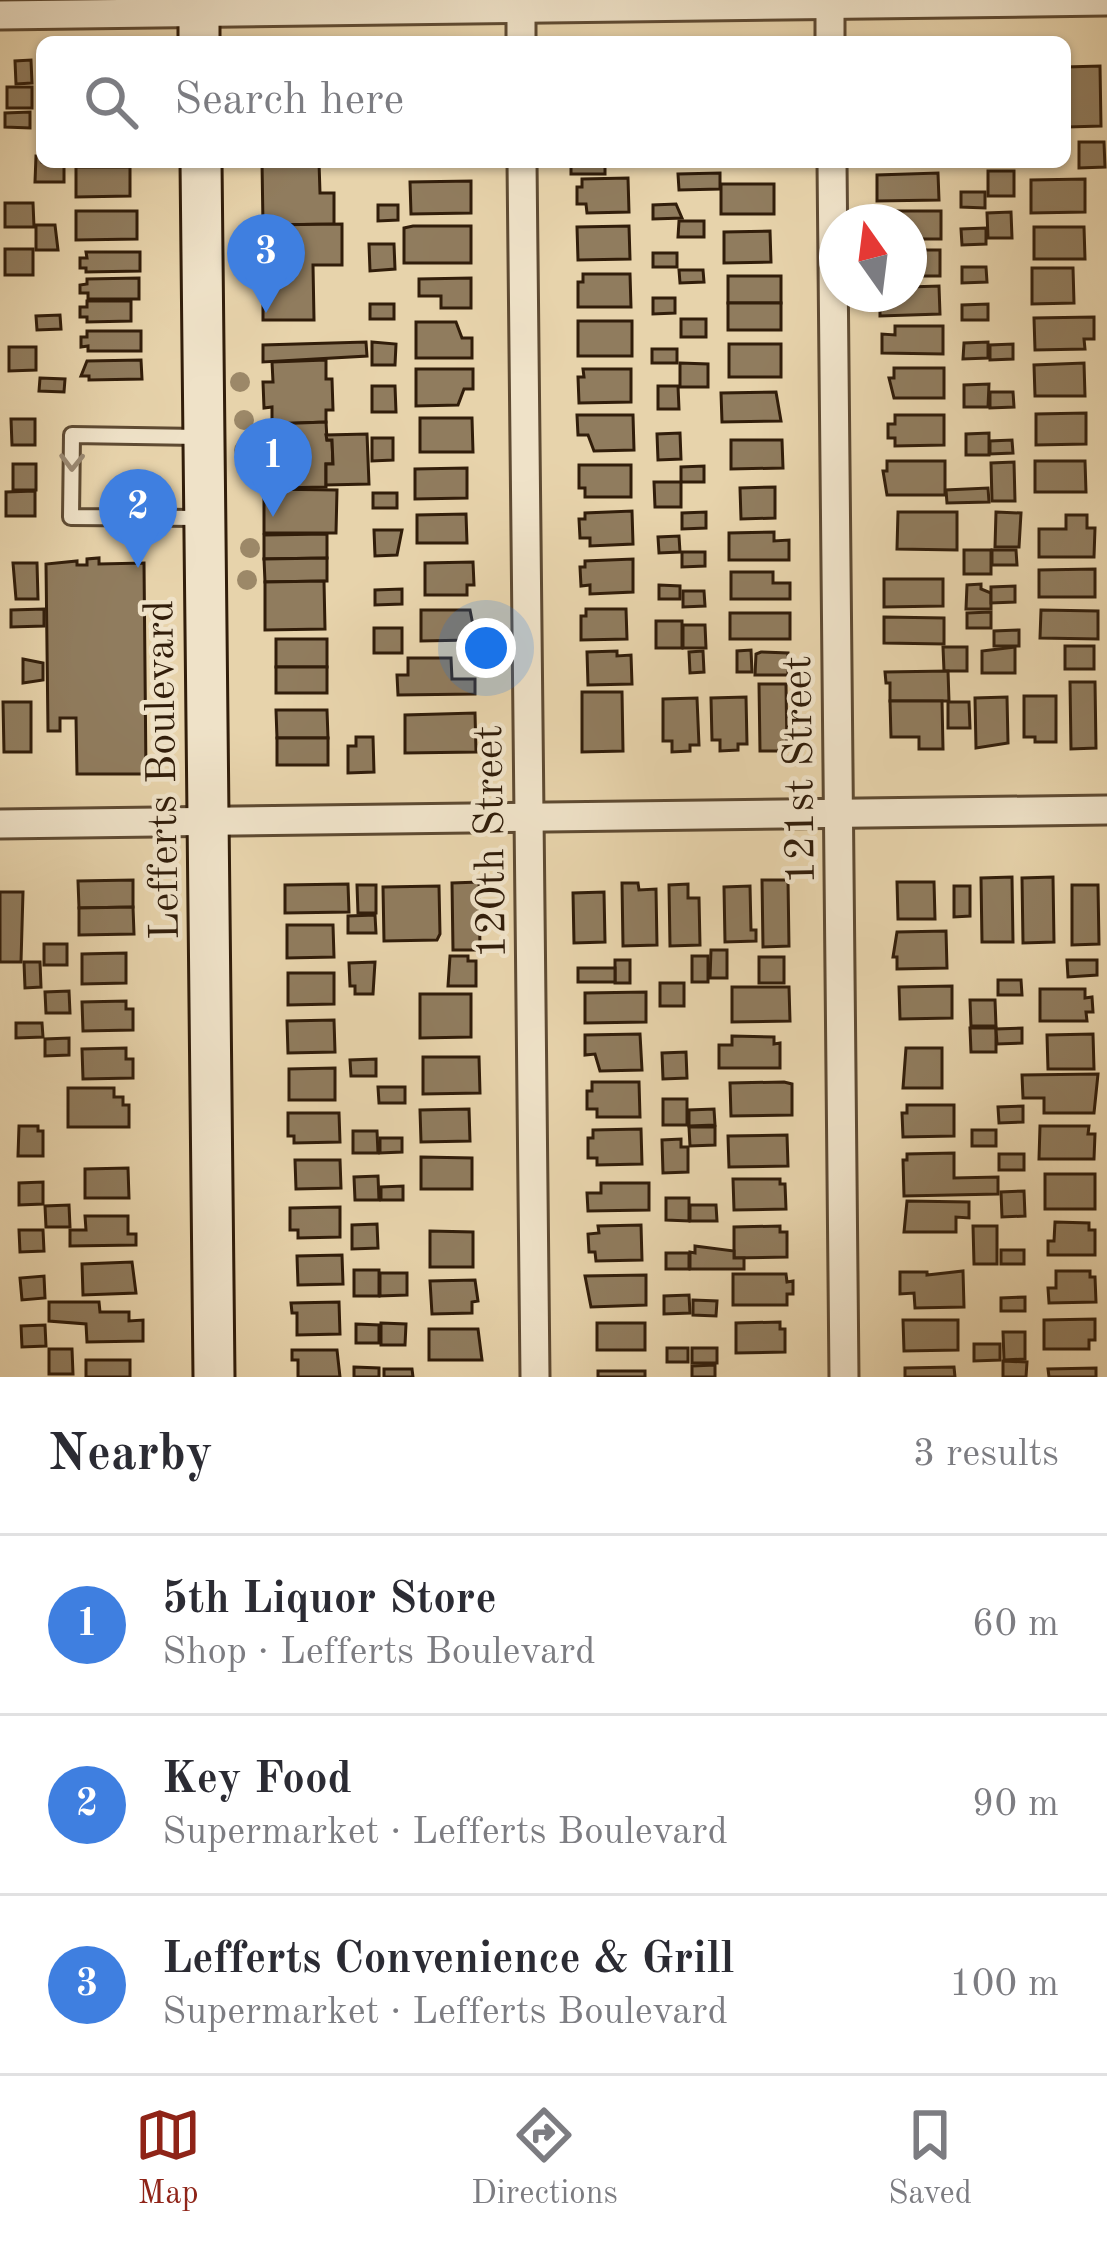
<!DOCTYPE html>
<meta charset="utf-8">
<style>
body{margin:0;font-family:"Old Standard TT",serif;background:#f7f7f7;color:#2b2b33}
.compass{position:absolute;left:819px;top:204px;width:108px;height:108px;border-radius:50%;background:#fff;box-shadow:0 3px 9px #0004;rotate:346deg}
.you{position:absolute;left:486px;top:648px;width:42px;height:42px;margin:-30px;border:9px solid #fff;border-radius:50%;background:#1a73e8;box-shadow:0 0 0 18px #1a73e833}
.badge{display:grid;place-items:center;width:78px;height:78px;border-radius:50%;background:#8f2418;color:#fff;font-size:39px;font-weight:700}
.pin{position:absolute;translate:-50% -99px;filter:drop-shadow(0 3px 6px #0008)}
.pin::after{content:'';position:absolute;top:63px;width:42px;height:36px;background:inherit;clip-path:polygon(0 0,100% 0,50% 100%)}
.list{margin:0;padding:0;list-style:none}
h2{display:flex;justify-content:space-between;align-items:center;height:156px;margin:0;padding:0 48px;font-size:51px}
h2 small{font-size:39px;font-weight:400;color:#7c7c81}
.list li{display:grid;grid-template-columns:78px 1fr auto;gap:36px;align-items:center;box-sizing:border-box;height:180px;padding:0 48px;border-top:3px solid #e1e1e2}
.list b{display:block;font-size:45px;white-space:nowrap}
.list p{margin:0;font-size:39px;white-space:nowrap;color:#7c7c81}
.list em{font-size:39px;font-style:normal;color:#7c7c81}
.icon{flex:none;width:66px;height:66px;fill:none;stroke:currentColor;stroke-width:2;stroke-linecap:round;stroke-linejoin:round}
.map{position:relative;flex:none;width:1107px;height:1377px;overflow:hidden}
.search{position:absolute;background:#fff;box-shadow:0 3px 9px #0004;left:36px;right:36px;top:36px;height:132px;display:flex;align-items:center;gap:30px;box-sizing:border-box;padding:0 42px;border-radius:18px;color:#7c7c81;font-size:45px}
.sheet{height:696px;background:#fff}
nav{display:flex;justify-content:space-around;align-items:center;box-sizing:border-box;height:168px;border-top:3px solid #e1e1e2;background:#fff;font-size:33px;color:#7c7c81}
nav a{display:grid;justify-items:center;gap:6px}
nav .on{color:#8f2418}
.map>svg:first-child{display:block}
.building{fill:#907c5e;stroke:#311d0a;stroke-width:3}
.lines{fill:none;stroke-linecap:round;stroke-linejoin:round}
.service-casing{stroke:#5e4a32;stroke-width:20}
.minor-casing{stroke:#5e4a32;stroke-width:33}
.secondary-casing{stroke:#311d0a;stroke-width:45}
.service{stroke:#efe2c8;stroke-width:14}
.minor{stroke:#efe2c8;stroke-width:27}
.secondary{stroke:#efe2c8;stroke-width:39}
.tree{fill:#9c8868}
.oneway{stroke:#9a8972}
.labels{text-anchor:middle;stroke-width:9;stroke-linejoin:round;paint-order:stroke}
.street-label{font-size:42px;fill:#311d0a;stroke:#efe2c8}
</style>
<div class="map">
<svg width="1107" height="1377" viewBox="0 0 1107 1377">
<rect width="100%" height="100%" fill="#e7d3ab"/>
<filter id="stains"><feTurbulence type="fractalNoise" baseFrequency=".00167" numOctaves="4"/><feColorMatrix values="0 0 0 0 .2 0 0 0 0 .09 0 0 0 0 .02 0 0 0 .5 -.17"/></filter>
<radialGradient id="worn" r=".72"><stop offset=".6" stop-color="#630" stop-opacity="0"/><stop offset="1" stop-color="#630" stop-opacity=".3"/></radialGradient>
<g class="building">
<path d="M 31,60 L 32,83 L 16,84 L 15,61 Z"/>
<path d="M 1100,66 L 1101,126 L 1068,127 L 1066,67 Z"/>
<rect x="7" y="87" width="25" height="21"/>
<path d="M 30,112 L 30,128 L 5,127 L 5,113 Z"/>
<path d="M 1079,142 L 1104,142 L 1105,167 L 1079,168 Z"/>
<path d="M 36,156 L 42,156 L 42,162 L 64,162 L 64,182 L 35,182 Z"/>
<path d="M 262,162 L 319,162 L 320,193 L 334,193 L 334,224 L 263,225 Z"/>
<rect x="571" y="162" width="34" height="12"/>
<path d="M 76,167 L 130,167 L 130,196 L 76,197 Z"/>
<rect x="988" y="171" width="26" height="25"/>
<path d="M 720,173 L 720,189 L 679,190 L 678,174 Z"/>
<path d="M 938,173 L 939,200 L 877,201 L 877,175 Z"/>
<path d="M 628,178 L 629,212 L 587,213 L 586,204 L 577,204 L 577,187 L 582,187 L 582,179 Z"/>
<path d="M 1085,179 L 1085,212 L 1031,213 L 1031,180 Z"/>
<path d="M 471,181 L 471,213 L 411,214 L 410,182 Z"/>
<rect x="721" y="184" width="53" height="30"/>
<path d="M 961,192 L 985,192 L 985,208 L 961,207 Z"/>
<path d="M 5,203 L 33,203 L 34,227 L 5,227 Z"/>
<path d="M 676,204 L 682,218 L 653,219 L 653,205 Z"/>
<path d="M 378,205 L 398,205 L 398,220 L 378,221 Z"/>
<path d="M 76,211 L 137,211 L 137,239 L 76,240 Z"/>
<path d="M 895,211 L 941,211 L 941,239 L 909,239 L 909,222 L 879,222 L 895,220 Z"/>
<path d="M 1011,212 L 1012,238 L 988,238 L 987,213 Z"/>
<path d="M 679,221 L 704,221 L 704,237 L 678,237 Z"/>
<path d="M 342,224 L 342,265 L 313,265 L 314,320 L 263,320 L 263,225 Z"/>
<path d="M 36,225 L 55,225 L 58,250 L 36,250 Z"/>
<path d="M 413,226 L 471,226 L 471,263 L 404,263 L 404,228 Z"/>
<path d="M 629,226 L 630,259 L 578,260 L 577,227 Z"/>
<path d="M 1034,227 L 1084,227 L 1085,259 L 1034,259 Z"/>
<path d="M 986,228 L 986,244 L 962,245 L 961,229 Z"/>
<path d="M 770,231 L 771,262 L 724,263 L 724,232 Z"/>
<path d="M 369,244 L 394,244 L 395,269 L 370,271 Z"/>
<rect x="5" y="249" width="28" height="26"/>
<rect x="909" y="250" width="31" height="26"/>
<path d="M 86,252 L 140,252 L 140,271 L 86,272 L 86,268 L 80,268 L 80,258 L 87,258 Z"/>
<rect x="653" y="253" width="24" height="14"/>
<path d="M 962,267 L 986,267 L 987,282 L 962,283 Z"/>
<path d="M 1032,268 L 1073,268 L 1074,303 L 1032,304 Z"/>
<path d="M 679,270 L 703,270 L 704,282 L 680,283 Z"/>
<path d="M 583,274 L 630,274 L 631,307 L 578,307 L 578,282 L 583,282 Z"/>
<rect x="728" y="276" width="53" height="27"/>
<path d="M 139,278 L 139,299 L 88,299 L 88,293 L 80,293 L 80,285 L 87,284 L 87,279 Z"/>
<path d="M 471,278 L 471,308 L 441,308 L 441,296 L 419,296 L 419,279 Z"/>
<path d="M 939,286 L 940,314 L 880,316 L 880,294 L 909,294 L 909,287 Z"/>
<path d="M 653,298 L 675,298 L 675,313 L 653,314 Z"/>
<path d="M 87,301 L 131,301 L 131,321 L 87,322 L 87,317 L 80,317 L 80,307 L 87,307 Z"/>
<rect x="728" y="303" width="53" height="27"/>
<rect x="370" y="304" width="24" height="15"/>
<path d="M 988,304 L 988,320 L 962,320 L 962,305 Z"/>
<path d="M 60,315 L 61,329 L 37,330 L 36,316 Z"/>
<path d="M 1094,317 L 1094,339 L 1084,339 L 1085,349 L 1035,350 L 1034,318 Z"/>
<rect x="681" y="319" width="25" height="18"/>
<rect x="578" y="321" width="54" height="35"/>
<path d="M 416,322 L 456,322 L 462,338 L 472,338 L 472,358 L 416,358 Z"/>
<path d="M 895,326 L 943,326 L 943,354 L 882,353 L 882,334 L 895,335 Z"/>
<path d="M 87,331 L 141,331 L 141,351 L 88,351 L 88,346 L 81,347 L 81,337 L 87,337 Z"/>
<path d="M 366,342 L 367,356 L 263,362 L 263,345 Z"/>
<path d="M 372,342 L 396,344 L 395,365 L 372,365 Z"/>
<path d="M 988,342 L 988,358 L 963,359 L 964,343 Z"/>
<rect x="729" y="344" width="52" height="33"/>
<path d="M 1013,344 L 1013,359 L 990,360 L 990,345 Z"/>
<path d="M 9,347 L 36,347 L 36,370 L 9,371 Z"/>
<rect x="652" y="349" width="25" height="14"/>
<path d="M 141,360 L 142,379 L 89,380 L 89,376 L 81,376 L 87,361 Z"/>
<path d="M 326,360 L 326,379 L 332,379 L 333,410 L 326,410 L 326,422 L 272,424 L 272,407 L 264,408 L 263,382 L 273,382 L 272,362 Z"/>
<path d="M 680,363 L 708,364 L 708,387 L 680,387 Z"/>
<path d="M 1084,363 L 1085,396 L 1035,396 L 1034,365 Z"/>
<path d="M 894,368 L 944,368 L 944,398 L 894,398 L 889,378 L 894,378 Z"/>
<path d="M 416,369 L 473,369 L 473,389 L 464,389 L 458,405 L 416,406 Z"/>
<path d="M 583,369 L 631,369 L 631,402 L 579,403 L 578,377 L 584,377 Z"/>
<path d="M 40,378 L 65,379 L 64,392 L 39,391 Z"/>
<path d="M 989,384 L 988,407 L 964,407 L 964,385 Z"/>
<path d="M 372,386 L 395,386 L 396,412 L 372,412 Z"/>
<path d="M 658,386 L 678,386 L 679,409 L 658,409 Z"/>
<path d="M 776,392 L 781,421 L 722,422 L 721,393 Z"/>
<path d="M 990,392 L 1013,392 L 1014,407 L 990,408 Z"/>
<path d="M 1086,413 L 1086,444 L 1036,445 L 1036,414 Z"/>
<path d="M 577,415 L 633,415 L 634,450 L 594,451 L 588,435 L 578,435 Z"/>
<path d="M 895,415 L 944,415 L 944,445 L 895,446 L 895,438 L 888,438 L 888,424 L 895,424 Z"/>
<path d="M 420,418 L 472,418 L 473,452 L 420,452 Z"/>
<path d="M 11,419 L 35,419 L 35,445 L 12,445 Z"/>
<path d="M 326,422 L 327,440 L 332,440 L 333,464 L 326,464 L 326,487 L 275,488 L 274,467 L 264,467 L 264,442 L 273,441 L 272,424 Z"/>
<path d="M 680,433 L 681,459 L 658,460 L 657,434 Z"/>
<path d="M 989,433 L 989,455 L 966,455 L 966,434 Z"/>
<path d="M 367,434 L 369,484 L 326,485 L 326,464 L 333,464 L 332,440 L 327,440 L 326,435 Z"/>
<path d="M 372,438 L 393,438 L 393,460 L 372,461 Z"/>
<path d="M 731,440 L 782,440 L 783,468 L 731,469 Z"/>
<path d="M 1012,440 L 1013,453 L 990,454 L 990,441 Z"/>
<path d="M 887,461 L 945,461 L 945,495 L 887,495 L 883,471 L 887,471 Z"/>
<path d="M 1035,461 L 1085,461 L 1086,492 L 1035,492 Z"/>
<path d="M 1014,462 L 1015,501 L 992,501 L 991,463 Z"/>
<rect x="13" y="464" width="23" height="26"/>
<path d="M 579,465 L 631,465 L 631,497 L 585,497 L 585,488 L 579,488 Z"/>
<path d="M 704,466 L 704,482 L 681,482 L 681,467 Z"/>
<path d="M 467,468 L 467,498 L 415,499 L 415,469 Z"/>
<path d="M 654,482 L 681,482 L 681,507 L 655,507 Z"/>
<path d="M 775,487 L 775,518 L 741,519 L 740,488 Z"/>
<path d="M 988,488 L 989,502 L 947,503 L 946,490 Z"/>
<path d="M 264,489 L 337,490 L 336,533 L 264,533 Z"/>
<path d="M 35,491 L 35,516 L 6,516 L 6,492 Z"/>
<rect x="373" y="493" width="24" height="15"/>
<path d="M 632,511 L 633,544 L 590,546 L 590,538 L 580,538 L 579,519 L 585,519 L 585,513 Z"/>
<path d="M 706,512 L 706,528 L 682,529 L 682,513 Z"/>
<path d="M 898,512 L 957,512 L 957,550 L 897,549 Z"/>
<path d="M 996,512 L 1021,513 L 1019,547 L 995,547 Z"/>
<path d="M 466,514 L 467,543 L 417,543 L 417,515 Z"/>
<path d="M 1066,515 L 1087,515 L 1087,528 L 1095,528 L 1094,557 L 1039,557 L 1039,529 L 1066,529 Z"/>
<path d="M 374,530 L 402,530 L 397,555 L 375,556 Z"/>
<path d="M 774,532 L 774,541 L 789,540 L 789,560 L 729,560 L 729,533 Z"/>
<path d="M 327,534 L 327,558 L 264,559 L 264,535 Z"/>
<path d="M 679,536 L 680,552 L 659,553 L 658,537 Z"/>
<rect x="964" y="550" width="27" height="24"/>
<path d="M 992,550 L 1016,550 L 1017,565 L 992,565 Z"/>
<path d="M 682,552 L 705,552 L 705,566 L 682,567 Z"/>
<path d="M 99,558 L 99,564 L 144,563 L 146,774 L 77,774 L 76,718 L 60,718 L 60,731 L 48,731 L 46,564 L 77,561 L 77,565 L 87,565 L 87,559 Z"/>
<path d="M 327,558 L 327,581 L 265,582 L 264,559 Z"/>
<path d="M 633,559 L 633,592 L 590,594 L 590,585 L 581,586 L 580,567 L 585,567 L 585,561 Z"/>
<path d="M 473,562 L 474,585 L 467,585 L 467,595 L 425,595 L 425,563 Z"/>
<path d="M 13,563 L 37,563 L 38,599 L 16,599 Z"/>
<path d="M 1095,569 L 1095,597 L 1039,597 L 1039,570 Z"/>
<path d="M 731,572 L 773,572 L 773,583 L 790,583 L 790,599 L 731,599 Z"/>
<path d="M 884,579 L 943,579 L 943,606 L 884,607 Z"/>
<path d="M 324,581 L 325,629 L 265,630 L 265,582 Z"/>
<path d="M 981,584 L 981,589 L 991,593 L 991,609 L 966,609 L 967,585 Z"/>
<path d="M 659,585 L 680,586 L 680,599 L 659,599 Z"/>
<path d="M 1015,586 L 1015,602 L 991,603 L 991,587 Z"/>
<path d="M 402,589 L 402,604 L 375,605 L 375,590 Z"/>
<path d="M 683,591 L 704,591 L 705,606 L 683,607 Z"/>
<path d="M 44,609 L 44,626 L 11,627 L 11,610 Z"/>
<path d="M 586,609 L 626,609 L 627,639 L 581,640 L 581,616 L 586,616 Z"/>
<path d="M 421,610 L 470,610 L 474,630 L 469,631 L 470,640 L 421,641 Z"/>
<path d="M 1041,610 L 1098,611 L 1098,639 L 1040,638 Z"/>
<path d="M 991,612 L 991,628 L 967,628 L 967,613 Z"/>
<rect x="730" y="613" width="60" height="26"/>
<path d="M 884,617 L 944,618 L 944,644 L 884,643 Z"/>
<rect x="656" y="621" width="26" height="27"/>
<path d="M 683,625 L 705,625 L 706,648 L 683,648 Z"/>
<rect x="374" y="628" width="28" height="25"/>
<path d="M 1019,630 L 1019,646 L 994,646 L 994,631 Z"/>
<rect x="276" y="639" width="51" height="28"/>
<rect x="1065" y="646" width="29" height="23"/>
<path d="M 943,647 L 967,647 L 967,671 L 944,671 Z"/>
<path d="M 1015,647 L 1015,673 L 982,673 L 982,651 Z"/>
<path d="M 751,650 L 752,672 L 737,672 L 737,651 Z"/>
<path d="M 617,651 L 617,656 L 631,655 L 632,684 L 588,685 L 587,652 Z"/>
<path d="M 703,651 L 704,672 L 690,673 L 689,652 Z"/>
<path d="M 761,652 L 788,653 L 788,675 L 755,675 L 756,654 Z"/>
<path d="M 408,658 L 451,658 L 452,679 L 475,679 L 475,694 L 398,695 L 397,675 L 408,675 Z"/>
<path d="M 23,659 L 43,663 L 43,680 L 23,683 Z"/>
<rect x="276" y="667" width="51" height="26"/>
<path d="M 948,671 L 949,701 L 890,701 L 890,683 L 886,683 L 885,672 Z"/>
<path d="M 1070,682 L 1095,682 L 1096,748 L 1071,749 Z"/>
<path d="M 759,684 L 786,684 L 787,751 L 760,751 Z"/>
<path d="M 582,692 L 622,692 L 623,751 L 582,752 Z"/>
<path d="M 1024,696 L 1056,696 L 1056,742 L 1035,742 L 1035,737 L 1024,737 Z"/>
<path d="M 746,697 L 747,744 L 738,744 L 738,750 L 720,751 L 720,740 L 712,740 L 711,698 Z"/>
<path d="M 1007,697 L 1008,743 L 976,748 L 975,698 Z"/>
<path d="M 697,698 L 699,745 L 690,745 L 690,751 L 672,752 L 672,741 L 663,741 L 663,699 Z"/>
<path d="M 890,701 L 942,701 L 943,749 L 919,749 L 919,737 L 891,737 Z"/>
<path d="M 3,702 L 31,702 L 31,752 L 4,752 Z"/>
<path d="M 948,702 L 969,702 L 970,728 L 948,728 Z"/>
<path d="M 276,710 L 327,710 L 328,738 L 277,738 Z"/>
<path d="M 475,713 L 476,752 L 405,753 L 405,715 Z"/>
<path d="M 356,737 L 373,737 L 374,772 L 348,773 L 348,746 L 356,746 Z"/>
<rect x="277" y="738" width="51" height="27"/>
<path d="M 1012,877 L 1013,942 L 982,942 L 981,878 Z"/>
<path d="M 1053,877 L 1054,942 L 1023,943 L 1022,878 Z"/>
<path d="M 133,880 L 133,907 L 79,908 L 78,881 Z"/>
<path d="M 762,880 L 788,880 L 789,946 L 763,947 Z"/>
<path d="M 479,882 L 480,950 L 453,950 L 452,883 Z"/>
<path d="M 897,882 L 934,882 L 935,919 L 898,919 Z"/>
<path d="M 622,883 L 638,883 L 639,890 L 656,889 L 657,945 L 623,946 Z"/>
<path d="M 348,884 L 349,912 L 285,913 L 285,885 Z"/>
<path d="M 688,884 L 688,898 L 699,898 L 700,945 L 670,946 L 669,885 Z"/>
<path d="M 357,885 L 376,885 L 376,913 L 358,913 Z"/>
<path d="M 1072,885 L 1098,885 L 1099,944 L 1072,945 Z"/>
<path d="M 439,886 L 440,934 L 437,940 L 384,941 L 383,887 Z"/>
<path d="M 750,886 L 751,930 L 756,930 L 756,941 L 725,942 L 724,887 Z"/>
<path d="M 954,886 L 970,886 L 970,916 L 954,917 Z"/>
<path d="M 0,892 L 23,892 L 21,962 L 0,962 Z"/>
<path d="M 604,892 L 605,942 L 574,943 L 573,893 Z"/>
<path d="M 133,907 L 134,934 L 79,935 L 79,908 Z"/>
<path d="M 375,915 L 376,933 L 348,933 L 348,916 Z"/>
<path d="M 287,925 L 333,925 L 334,957 L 287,958 Z"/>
<path d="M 946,931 L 947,968 L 897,969 L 897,957 L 893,957 L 897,932 Z"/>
<rect x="44" y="944" width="23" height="21"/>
<path d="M 711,950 L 727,950 L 727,978 L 710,978 Z"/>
<path d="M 126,953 L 126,983 L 82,984 L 82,954 Z"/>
<path d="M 450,956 L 468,956 L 468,961 L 476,961 L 476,986 L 448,986 Z"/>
<rect x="692" y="956" width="16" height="26"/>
<rect x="759" y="957" width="25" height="26"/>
<rect x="615" y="960" width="15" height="23"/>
<path d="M 1067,960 L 1097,960 L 1097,975 L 1068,977 Z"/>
<path d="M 24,962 L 40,962 L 41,987 L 25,988 Z"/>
<path d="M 375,962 L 373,994 L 355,994 L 355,986 L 350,986 L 349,963 Z"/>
<rect x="578" y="968" width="37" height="14"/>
<path d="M 288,973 L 334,973 L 334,1004 L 288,1005 Z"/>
<path d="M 998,980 L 1021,980 L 1022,995 L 998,995 Z"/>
<rect x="660" y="983" width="24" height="23"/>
<path d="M 952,986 L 952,1018 L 900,1019 L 899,987 Z"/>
<path d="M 732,987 L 789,987 L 790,1021 L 732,1022 Z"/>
<path d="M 1040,989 L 1085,989 L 1085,998 L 1092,997 L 1093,1012 L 1086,1012 L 1087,1021 L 1040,1021 Z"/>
<path d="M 69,991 L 70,1013 L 46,1013 L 45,992 Z"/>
<path d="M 646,992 L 646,1022 L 585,1023 L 585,993 Z"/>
<path d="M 420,994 L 471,994 L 471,1037 L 420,1038 Z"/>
<path d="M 970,1000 L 995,1000 L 996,1026 L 971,1026 Z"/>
<path d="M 126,1001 L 126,1009 L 133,1009 L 133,1030 L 83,1031 L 82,1002 Z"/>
<path d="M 334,1020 L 335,1052 L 288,1053 L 287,1021 Z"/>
<path d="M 16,1023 L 42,1023 L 43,1037 L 16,1038 Z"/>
<path d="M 970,1028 L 996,1028 L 996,1052 L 971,1052 Z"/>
<path d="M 1022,1028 L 1022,1043 L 997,1044 L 996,1029 Z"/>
<path d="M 640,1034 L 642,1070 L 600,1071 L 595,1054 L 585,1055 L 585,1035 Z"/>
<path d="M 1093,1034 L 1094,1069 L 1048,1069 L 1047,1035 Z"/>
<path d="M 732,1036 L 774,1037 L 774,1044 L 780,1043 L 780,1068 L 719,1068 L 719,1045 L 732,1045 Z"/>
<path d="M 69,1038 L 69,1055 L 45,1056 L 45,1039 Z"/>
<path d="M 126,1048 L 126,1059 L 133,1059 L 133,1078 L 83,1079 L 82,1049 Z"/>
<path d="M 906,1048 L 942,1048 L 942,1088 L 903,1088 Z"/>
<path d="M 686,1052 L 687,1078 L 663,1079 L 662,1053 Z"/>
<path d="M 423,1057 L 479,1057 L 480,1093 L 423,1094 Z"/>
<path d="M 376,1059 L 376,1076 L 351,1076 L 350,1060 Z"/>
<path d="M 335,1068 L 335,1100 L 289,1100 L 289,1069 Z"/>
<path d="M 1098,1074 L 1094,1113 L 1044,1113 L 1044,1098 L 1023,1098 L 1022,1075 Z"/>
<path d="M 592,1082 L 639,1082 L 640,1117 L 597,1117 L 597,1109 L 587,1109 L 587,1091 L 592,1091 Z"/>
<path d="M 784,1082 L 792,1084 L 792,1115 L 731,1116 L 730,1083 Z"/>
<path d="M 378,1087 L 405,1087 L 405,1103 L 379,1103 Z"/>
<path d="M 68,1088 L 114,1088 L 114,1097 L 123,1097 L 123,1105 L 129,1105 L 129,1127 L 68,1127 Z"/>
<rect x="663" y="1099" width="24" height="26"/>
<path d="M 907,1105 L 954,1105 L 954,1136 L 903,1137 L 902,1113 L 907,1113 Z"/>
<path d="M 1023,1106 L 1023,1122 L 999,1123 L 998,1107 Z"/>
<path d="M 469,1109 L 470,1141 L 421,1142 L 420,1110 Z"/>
<path d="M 714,1109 L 715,1125 L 689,1126 L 689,1110 Z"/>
<path d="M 288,1113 L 339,1113 L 340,1142 L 294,1143 L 294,1136 L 288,1136 Z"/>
<path d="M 19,1126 L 38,1126 L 38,1131 L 43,1131 L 43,1156 L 18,1156 Z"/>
<path d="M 1040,1126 L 1089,1126 L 1088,1134 L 1095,1134 L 1094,1159 L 1039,1159 Z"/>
<path d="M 689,1127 L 715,1127 L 715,1145 L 690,1146 Z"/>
<path d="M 641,1129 L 642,1164 L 597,1165 L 597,1158 L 588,1158 L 588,1138 L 593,1138 L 593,1130 Z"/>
<rect x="972" y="1130" width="24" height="16"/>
<path d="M 353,1131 L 377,1131 L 378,1153 L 353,1153 Z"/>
<path d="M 787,1135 L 788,1166 L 729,1167 L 728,1136 Z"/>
<path d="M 380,1138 L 402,1138 L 402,1152 L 380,1153 Z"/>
<path d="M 681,1139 L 681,1147 L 688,1147 L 688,1172 L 663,1173 L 662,1140 Z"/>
<path d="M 954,1153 L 954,1178 L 998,1177 L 998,1194 L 904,1196 L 903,1160 L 907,1160 L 907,1154 Z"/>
<rect x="999" y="1154" width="25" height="16"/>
<path d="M 421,1157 L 472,1158 L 472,1189 L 421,1189 Z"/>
<path d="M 295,1160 L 340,1160 L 341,1188 L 296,1189 Z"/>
<path d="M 128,1168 L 129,1198 L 85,1198 L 85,1169 Z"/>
<rect x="1045" y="1174" width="50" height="35"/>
<path d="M 378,1176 L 379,1200 L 355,1200 L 354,1177 Z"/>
<path d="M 733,1179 L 780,1179 L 780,1184 L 785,1184 L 786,1209 L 734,1210 Z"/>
<path d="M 43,1182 L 43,1204 L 19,1205 L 19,1183 Z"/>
<path d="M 601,1183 L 649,1183 L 649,1210 L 588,1211 L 587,1193 L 601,1193 Z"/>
<path d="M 403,1186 L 403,1200 L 381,1200 L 381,1187 Z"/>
<path d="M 1024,1191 L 1025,1216 L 1002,1217 L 1001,1192 Z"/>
<path d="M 666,1198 L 689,1198 L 689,1221 L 666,1220 Z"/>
<path d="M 907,1201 L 969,1202 L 969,1218 L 956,1217 L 956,1232 L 904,1232 Z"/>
<path d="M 69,1205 L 70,1227 L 46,1227 L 45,1206 Z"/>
<path d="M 690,1205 L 716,1205 L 717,1221 L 690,1221 Z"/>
<path d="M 340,1207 L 340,1237 L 298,1238 L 298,1230 L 290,1230 L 290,1208 Z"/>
<path d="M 85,1216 L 128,1216 L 128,1234 L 136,1234 L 136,1245 L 70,1246 L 70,1230 L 86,1230 Z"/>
<path d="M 1055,1222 L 1089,1223 L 1089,1230 L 1095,1230 L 1095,1255 L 1048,1255 L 1048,1241 L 1054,1241 Z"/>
<path d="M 377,1224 L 378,1248 L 352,1249 L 352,1225 Z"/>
<path d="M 641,1225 L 642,1260 L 596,1261 L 595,1252 L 589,1252 L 588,1234 L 599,1233 L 598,1226 Z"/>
<path d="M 780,1226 L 780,1232 L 787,1232 L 787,1257 L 734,1258 L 734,1227 Z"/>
<path d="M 973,1226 L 997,1226 L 997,1264 L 974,1264 Z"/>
<path d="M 19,1230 L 43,1230 L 44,1251 L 20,1252 Z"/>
<path d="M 430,1231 L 473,1232 L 473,1267 L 430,1267 Z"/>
<path d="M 695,1246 L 734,1251 L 734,1258 L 744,1258 L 744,1269 L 690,1269 L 690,1252 L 695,1253 Z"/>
<rect x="1001" y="1250" width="23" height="14"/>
<rect x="666" y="1253" width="23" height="16"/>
<path d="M 342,1255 L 343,1284 L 298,1285 L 297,1256 Z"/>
<path d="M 132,1262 L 136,1293 L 83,1295 L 82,1264 Z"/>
<rect x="354" y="1270" width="25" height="26"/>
<path d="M 963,1271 L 964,1307 L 915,1308 L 914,1293 L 900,1294 L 900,1272 L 927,1272 L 927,1275 Z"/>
<path d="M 1056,1271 L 1090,1271 L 1090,1277 L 1095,1277 L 1096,1302 L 1049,1303 L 1048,1288 L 1056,1288 Z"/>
<path d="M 380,1273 L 407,1273 L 407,1295 L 380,1296 Z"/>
<path d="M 733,1274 L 786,1274 L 787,1282 L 793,1281 L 793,1294 L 787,1294 L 787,1305 L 733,1305 Z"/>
<path d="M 646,1275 L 646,1305 L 591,1307 L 585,1276 Z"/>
<path d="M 44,1276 L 45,1298 L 22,1300 L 20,1278 Z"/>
<path d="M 475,1280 L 478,1301 L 472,1302 L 472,1313 L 432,1314 L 430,1281 Z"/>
<path d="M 689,1295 L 690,1313 L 664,1314 L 664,1296 Z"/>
<path d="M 1025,1297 L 1025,1311 L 1001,1311 L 1001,1298 Z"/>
<path d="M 693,1300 L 717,1301 L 716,1316 L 693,1315 Z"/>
<path d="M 49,1302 L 99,1302 L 100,1312 L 129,1312 L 129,1321 L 143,1320 L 143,1341 L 87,1342 L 86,1324 L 49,1321 Z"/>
<path d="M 339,1302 L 340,1334 L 297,1335 L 297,1313 L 292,1313 L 291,1303 Z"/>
<path d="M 1095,1319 L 1095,1340 L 1089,1340 L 1089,1349 L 1044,1349 L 1044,1320 Z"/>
<path d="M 903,1320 L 958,1320 L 958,1350 L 904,1351 Z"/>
<path d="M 780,1322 L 780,1329 L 785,1329 L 785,1352 L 736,1353 L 736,1323 Z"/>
<path d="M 381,1323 L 406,1324 L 405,1345 L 381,1345 Z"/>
<rect x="597" y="1323" width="48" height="27"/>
<path d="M 356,1324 L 379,1325 L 379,1343 L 356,1343 Z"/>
<path d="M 45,1325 L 46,1346 L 22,1347 L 21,1326 Z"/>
<path d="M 429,1329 L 478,1329 L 482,1360 L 429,1360 Z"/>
<path d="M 1003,1332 L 1025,1332 L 1025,1359 L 1004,1360 Z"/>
<path d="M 974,1344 L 1000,1344 L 1000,1360 L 974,1361 Z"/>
<rect x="667" y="1348" width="21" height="14"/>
<rect x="692" y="1348" width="25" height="15"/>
<path d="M 49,1349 L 72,1349 L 73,1374 L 49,1374 Z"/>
<path d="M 292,1350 L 337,1350 L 340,1377 L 298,1377 L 298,1360 L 292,1360 Z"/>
<rect x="86" y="1360" width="44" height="17"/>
<path d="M 1003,1361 L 1027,1362 L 1026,1377 L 1003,1377 Z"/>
<path d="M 715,1365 L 715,1377 L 692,1377 L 692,1366 Z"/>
<path d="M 354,1367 L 379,1368 L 379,1377 L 354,1377 Z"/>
<path d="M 954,1367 L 955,1377 L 905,1377 L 905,1368 Z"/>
<path d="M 1096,1368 L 1096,1377 L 1049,1377 L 1048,1369 Z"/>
<path d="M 384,1369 L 412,1369 L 413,1377 L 384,1377 Z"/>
<rect x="598" y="1371" width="47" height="6"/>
</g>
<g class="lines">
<g class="service-casing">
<path id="service" d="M 199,437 L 72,435 L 71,517 L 200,518"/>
</g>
<g class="minor-casing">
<g id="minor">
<path d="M 521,0 L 521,42"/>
<path d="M 830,0 L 830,42"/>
<path d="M 0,15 L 1107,1"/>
<path d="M 522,162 L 535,1377"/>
<path d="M 832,162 L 844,1377"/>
<path d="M 0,824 L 1107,810"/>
</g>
</g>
<g class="secondary-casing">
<g id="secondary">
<path d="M 199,0 L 199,42"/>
<path d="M 201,162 L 214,1377"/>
</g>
</g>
<use href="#service" class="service"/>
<use href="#minor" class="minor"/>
<use href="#secondary" class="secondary"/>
</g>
<g class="tree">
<circle cx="240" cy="382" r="10"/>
<circle cx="244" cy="420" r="10"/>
<circle cx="244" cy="450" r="10"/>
<circle cx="250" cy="548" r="10"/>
<circle cx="247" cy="580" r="10"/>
</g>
<defs><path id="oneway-chevron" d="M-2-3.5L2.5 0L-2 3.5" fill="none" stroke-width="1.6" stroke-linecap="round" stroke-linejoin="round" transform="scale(3)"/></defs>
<use class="oneway" href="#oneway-chevron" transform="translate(72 462) rotate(91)"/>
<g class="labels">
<g class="street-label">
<text transform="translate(160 770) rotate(-91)" y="15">Lefferts Boulevard</text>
<text transform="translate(797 770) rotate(-91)" y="15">121st Street</text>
<text transform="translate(488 842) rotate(-91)" y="15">120th Street</text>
</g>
</g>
<rect width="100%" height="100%" filter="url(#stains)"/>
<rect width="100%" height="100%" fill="url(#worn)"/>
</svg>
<svg class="compass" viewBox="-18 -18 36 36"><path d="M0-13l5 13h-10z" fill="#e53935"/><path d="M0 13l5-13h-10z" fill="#7c7c81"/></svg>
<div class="you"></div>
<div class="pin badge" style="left:273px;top:517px;background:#3f7fe0">1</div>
<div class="pin badge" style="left:138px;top:568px;background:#3f7fe0">2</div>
<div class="pin badge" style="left:266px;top:313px;background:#3f7fe0">3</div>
<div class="search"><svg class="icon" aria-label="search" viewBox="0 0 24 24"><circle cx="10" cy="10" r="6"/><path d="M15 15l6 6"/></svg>Search here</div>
</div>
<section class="sheet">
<h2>Nearby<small>3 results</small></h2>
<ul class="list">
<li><span class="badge" style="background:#3f7fe0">1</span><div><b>5th Liquor Store</b><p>Shop · Lefferts Boulevard</p></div><em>60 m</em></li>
<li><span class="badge" style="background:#3f7fe0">2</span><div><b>Key Food</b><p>Supermarket · Lefferts Boulevard</p></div><em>90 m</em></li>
<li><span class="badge" style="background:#3f7fe0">3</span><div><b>Lefferts Convenience &amp; Grill</b><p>Supermarket · Lefferts Boulevard</p></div><em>100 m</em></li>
</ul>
</section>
<nav>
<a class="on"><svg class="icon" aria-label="map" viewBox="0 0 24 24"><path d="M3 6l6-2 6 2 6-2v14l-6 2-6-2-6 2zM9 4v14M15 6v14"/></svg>Map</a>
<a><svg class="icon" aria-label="directions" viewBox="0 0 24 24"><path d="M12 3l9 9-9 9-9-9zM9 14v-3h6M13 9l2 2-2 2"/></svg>Directions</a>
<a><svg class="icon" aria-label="saved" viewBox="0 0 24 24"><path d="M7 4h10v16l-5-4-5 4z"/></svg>Saved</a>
</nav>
